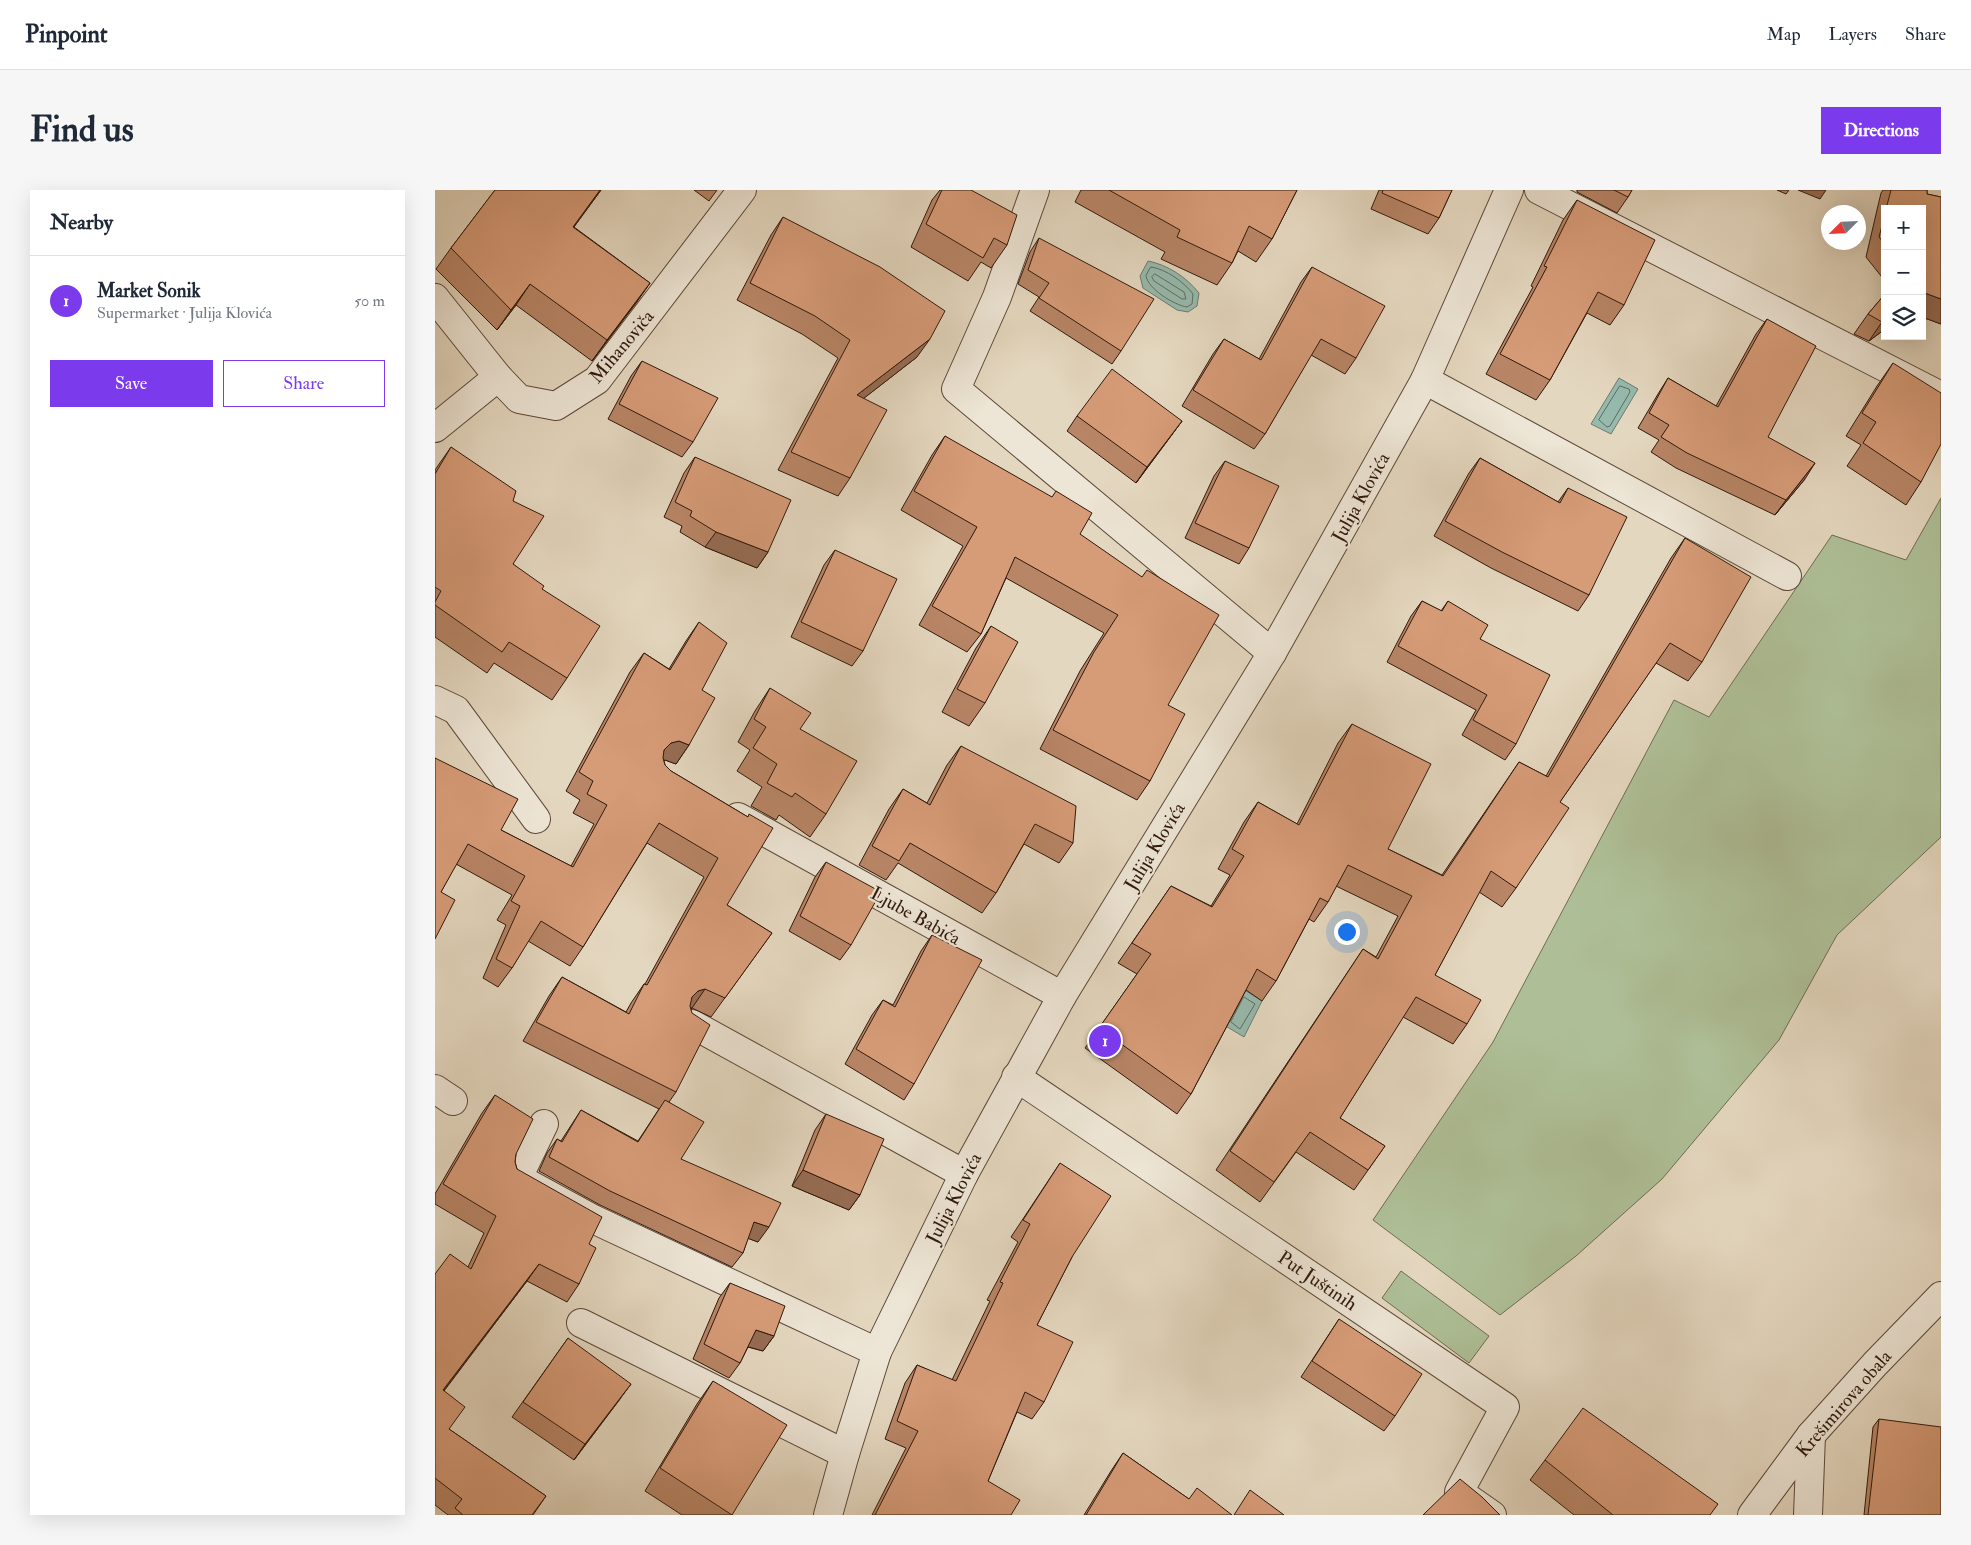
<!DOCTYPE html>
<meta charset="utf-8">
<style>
body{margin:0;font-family:"IM FELL Double Pica",serif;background:#f6f6f7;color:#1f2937}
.controls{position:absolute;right:15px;top:15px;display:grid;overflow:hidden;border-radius:0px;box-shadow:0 5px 20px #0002}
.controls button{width:45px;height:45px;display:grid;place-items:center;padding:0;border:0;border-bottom:1px solid #e0e1e3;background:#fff;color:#1f2937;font:25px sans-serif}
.compass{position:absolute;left:1386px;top:15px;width:45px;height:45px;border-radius:50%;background:#fff;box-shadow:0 5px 20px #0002;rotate:246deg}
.you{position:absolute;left:911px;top:741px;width:18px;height:18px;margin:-12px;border:4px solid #fff;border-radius:50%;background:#1a73e8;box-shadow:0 0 0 8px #1a73e833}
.badge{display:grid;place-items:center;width:32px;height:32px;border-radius:50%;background:#7c3aed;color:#fff;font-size:16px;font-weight:700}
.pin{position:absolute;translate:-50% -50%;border:2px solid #fff;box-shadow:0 1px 5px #0006}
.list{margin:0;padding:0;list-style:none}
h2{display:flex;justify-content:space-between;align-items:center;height:65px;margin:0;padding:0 20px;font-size:21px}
h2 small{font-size:16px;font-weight:400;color:#747a83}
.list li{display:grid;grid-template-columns:32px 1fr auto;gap:15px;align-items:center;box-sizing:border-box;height:90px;padding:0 20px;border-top:1px solid #e0e1e3}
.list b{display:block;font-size:19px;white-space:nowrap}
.list p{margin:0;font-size:16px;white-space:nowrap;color:#747a83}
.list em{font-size:16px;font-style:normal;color:#747a83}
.actions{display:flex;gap:10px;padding:15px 20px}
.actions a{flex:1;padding:11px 0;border:1px solid #7c3aed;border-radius:0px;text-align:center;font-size:18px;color:#7c3aed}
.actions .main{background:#7c3aed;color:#fff}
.icon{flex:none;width:28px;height:28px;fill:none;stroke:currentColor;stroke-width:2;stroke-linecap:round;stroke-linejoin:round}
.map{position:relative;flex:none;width:1506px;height:1325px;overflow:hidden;border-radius:0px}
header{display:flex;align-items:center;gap:30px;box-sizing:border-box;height:70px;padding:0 25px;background:#fff;border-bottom:1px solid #e0e1e3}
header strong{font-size:24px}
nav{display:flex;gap:28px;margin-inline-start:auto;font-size:18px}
.intro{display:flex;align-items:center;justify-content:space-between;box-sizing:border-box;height:120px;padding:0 30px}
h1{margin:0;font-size:35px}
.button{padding:12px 22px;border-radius:0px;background:#7c3aed;color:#fff;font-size:18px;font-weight:700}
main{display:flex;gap:30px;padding:0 30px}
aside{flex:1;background:#fff;border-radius:0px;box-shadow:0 5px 20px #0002}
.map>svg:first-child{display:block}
.green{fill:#aebf97;stroke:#6f6c52}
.water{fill:#96baae;stroke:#6d7a6d}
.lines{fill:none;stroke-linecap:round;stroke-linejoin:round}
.shore{stroke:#636a5d;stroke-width:1}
.minor-casing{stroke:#5d4839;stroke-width:30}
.minor{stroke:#ede5d5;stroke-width:28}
.wall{fill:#b88566;stroke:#30190c}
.shaded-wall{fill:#966c53;stroke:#30190c}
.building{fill:#d69b77;stroke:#30190c}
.labels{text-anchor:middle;stroke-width:4.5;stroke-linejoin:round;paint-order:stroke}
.street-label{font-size:19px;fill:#30190c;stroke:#ede5d5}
</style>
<header>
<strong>Pinpoint</strong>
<nav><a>Map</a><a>Layers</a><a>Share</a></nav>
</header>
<div class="intro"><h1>Find us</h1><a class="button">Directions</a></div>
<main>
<aside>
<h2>Nearby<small></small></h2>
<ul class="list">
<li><span class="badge">1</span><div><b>Market Sonik</b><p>Supermarket · Julija Klovića</p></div><em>50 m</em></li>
</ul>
<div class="actions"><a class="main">Save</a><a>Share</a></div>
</aside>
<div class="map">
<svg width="1506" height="1325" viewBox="0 0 1506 1325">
<rect width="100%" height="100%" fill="#e4d7bf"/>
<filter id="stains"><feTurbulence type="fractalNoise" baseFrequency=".004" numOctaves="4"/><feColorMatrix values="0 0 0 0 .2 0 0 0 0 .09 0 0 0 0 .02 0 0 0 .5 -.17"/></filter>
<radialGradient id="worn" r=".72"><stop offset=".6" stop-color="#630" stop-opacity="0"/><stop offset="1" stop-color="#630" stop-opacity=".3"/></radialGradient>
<g class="green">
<path d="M 1506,308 L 1506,647 L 1402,745 L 1344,850 L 1227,989 L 1141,1066 L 1065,1125 L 938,1030 L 1058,852 L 1239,510 L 1274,527 L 1397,345 L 1471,370 Z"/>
<path d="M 966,1081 L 1054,1146 L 1034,1173 L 947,1108 Z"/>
</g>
<g class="water">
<path d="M 713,71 C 733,75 751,87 764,103 L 762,116 L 753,122 L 742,120 L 708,98 L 705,86 Z"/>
<path d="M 1184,188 L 1203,199 L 1176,244 L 1156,234 Z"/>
<path d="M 808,799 L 827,811 L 809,847 L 789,835 Z"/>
</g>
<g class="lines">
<g class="shore">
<path d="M 716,77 C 731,79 749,92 758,104 L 757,114 L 752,117 C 739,115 713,99 711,86 Z"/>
<path d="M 720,84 L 749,102 L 751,109 L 747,109 L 719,91 L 717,87 Z"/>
<path d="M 1185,196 L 1194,199 L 1195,202 L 1175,236 L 1172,237 L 1164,230 Z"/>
<path d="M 809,807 L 820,814 L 805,839 L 796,832 Z"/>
</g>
<g class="minor-casing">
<g id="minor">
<path d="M 600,0 L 562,107 L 521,199 L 837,463"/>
<path d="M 1104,0 L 1506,206"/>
<path d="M 0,108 L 63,187 L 84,209 L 121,216 L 162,190 L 307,0"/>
<path d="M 990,190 L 1352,386"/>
<path d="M 0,238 L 63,187"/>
<path d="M 0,510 L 21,520 L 101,629"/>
<path d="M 303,627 L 627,806"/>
<path d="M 257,834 L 529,984"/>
<path d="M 581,887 L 1070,1217 L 1024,1302 L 1057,1325"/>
<path d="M 0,899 L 18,911"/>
<path d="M 109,934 L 83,988 L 158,1029 L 442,1162"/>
<path d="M 146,1133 L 410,1264"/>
<path d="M 393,1325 L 410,1264 L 442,1162 L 529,984 L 627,806 L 837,463 L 990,190 L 1074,0"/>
<path d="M 1317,1325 L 1376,1245 L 1440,1174 L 1506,1106"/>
<path d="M 1373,1325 L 1376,1245"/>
</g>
</g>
<use href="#minor" class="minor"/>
</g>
<g class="wall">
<path d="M 60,0 L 166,0 L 139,37 L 215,93 L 201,113 L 157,171 L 81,115 L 62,140 L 1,79 L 16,58 Z"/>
<path d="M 259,0 L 282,0 L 274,11 Z"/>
<path d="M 505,0 L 536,0 L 572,55 L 556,78 L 546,72 L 533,91 L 476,57 L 497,10 Z"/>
<path d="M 646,0 L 862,0 L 837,49 L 821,72 L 803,61 L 797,73 L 782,95 L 726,69 L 730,62 L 640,12 Z"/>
<path d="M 944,0 L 1017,0 L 1004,28 L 993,44 L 936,19 Z"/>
<path d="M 1142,0 L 1197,0 L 1193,7 L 1182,23 L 1142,2 Z"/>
<path d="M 1342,0 L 1354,0 L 1351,4 Z"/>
<path d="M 1448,0 L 1492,0 L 1492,4 L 1506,7 L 1506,134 L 1487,127 L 1487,19 L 1450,19 L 1450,91 L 1431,67 L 1446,3 Z"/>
<path d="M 1142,10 L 1189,115 L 1175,135 L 1152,123 L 1115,190 L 1101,210 L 1051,184 L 1098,97 L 1096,96 L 1128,30 Z"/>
<path d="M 348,27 L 482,167 L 429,208 L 415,288 L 403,306 L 343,280 L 403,168 L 367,144 L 302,110 L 336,45 Z"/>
<path d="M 604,48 L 686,161 L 677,174 L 595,121 L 604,107 L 583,94 L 595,62 Z"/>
<path d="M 877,77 L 921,168 L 910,184 L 876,165 L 830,244 L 819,259 L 747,216 L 778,164 L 789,149 L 824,169 L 866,92 Z"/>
<path d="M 1450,104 L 1450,139 L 1434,151 L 1419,144 L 1433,124 Z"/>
<path d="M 1332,129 L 1333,247 L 1370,289 L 1340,325 L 1241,278 L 1216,262 L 1224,250 L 1203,238 L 1223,204 L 1233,188 L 1281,216 L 1321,144 Z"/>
<path d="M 207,171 L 258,252 L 247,267 L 173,229 L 196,186 Z"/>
<path d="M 1458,173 L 1486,292 L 1471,315 L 1412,276 L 1426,255 L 1411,246 L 1442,196 Z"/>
<path d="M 642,226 L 747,231 L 701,293 L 632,241 Z"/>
<path d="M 510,246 L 645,344 L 733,515 L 715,591 L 702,610 L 605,559 L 645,481 L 669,443 L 571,388 L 546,444 L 532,462 L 484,435 L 528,356 L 466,320 L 497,265 Z"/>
<path d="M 16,257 L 78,311 L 78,374 L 107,399 L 132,488 L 117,510 L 59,473 L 52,483 L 0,447 L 0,280 Z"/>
<path d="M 260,267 L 333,362 L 322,378 L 270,357 L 245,342 L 247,336 L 229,327 L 249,283 Z"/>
<path d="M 1045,268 L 1123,312 L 1133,298 L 1154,405 L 1143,421 L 1056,378 L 999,346 L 1034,283 Z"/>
<path d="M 790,271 L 814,358 L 804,374 L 750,348 L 779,286 Z"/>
<path d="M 1250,348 L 1267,472 L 1253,491 L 1221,473 L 1125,612 L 1081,698 L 1067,717 L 1044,702 L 1000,785 L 1032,834 L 1018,854 L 968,827 L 905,928 L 950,956 L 919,1000 L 861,962 L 825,1012 L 781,980 L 928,759 L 941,767 L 963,726 L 901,696 L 893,712 L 879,732 L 874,729 L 841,791 L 827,811 L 811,800 L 756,904 L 742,924 L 650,858 L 702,784 L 683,773 L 736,696 L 776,716 L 795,685 L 783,679 L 809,632 L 823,612 L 862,634 L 903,553 L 917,534 L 953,659 L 1007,685 L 1084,572 L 1111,586 L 1236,368 Z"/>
<path d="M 400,360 L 428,461 L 417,476 L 356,447 L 389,375 Z"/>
<path d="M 987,411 L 1006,421 L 1013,411 L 1045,449 L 1081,554 L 1070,570 L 1027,545 L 1041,520 L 952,472 L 976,426 Z"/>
<path d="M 264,432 L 267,500 L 254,555 L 241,574 L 230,570 L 229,571 L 230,575 L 236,581 L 313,627 L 292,715 L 337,743 L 276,827 L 257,818 L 256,819 L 241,902 L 234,912 L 246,969 L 323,1052 L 313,1048 L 308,1063 L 297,1077 L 165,1015 L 104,981 L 112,963 L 122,949 L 126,951 L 146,920 L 203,951 L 224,919 L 88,851 L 114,806 L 127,787 L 191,822 L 196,813 L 209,794 L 210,794 L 269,687 L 212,653 L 148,757 L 135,776 L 93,751 L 77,778 L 63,797 L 48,788 L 71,735 L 62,730 L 77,705 L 21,674 L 6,702 L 0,568 L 66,640 L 136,676 L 159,634 L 138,623 L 145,610 L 131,601 L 195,482 L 209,463 L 234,479 L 251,451 Z"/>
<path d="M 556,436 L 550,513 L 534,536 L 507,522 L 541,458 Z"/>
<path d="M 335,498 L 365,539 L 391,624 L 375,647 L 344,625 L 341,630 L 316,616 L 327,597 L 302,581 L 315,560 L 303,552 L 320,521 Z"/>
<path d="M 526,556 L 638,653 L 624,673 L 589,654 L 561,703 L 547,723 L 463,673 L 451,690 L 424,675 L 454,619 L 468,599 L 492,613 L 512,575 Z"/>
<path d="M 391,672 L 416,755 L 405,770 L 354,741 L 380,687 Z"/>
<path d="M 497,745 L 479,894 L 469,910 L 410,874 L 437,825 L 448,810 L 458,815 L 486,761 Z"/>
<path d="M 60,905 L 81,964 L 80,972 L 82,979 L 154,1054 L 144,1094 L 132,1112 L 92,1091 L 9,1201 L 14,1239 L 111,1306 L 98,1325 L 13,1325 L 0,1315 L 0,1084 L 33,1077 L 49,1043 L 0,1014 L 0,1004 L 47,923 Z"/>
<path d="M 391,924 L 425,1005 L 414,1020 L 357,996 L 380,940 Z"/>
<path d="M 625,973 L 637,1067 L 602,1135 L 609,1212 L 597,1229 L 582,1222 L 553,1291 L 576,1325 L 437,1325 L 471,1258 L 450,1249 L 470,1193 L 482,1175 L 517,1190 L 555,1111 L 552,1110 L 583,1052 L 576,1047 Z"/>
<path d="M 295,1093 L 339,1146 L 328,1161 L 313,1157 L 305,1173 L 294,1188 L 258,1169 L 284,1108 Z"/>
<path d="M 904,1129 L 960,1226 L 949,1241 L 866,1187 Z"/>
<path d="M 133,1148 L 185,1209 L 139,1270 L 77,1227 Z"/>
<path d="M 278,1191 L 297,1325 L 247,1325 L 210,1301 L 262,1214 Z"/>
<path d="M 1444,1229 L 1506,1325 L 1429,1325 L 1438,1237 Z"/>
<path d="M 688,1263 L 754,1309 L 797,1325 L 649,1325 L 676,1281 Z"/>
<path d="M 1110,1270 L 1275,1325 L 1139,1325 L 1095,1290 Z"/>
</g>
<g class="shaded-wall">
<path d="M 165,0 L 166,0 L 124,57 L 138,37 Z"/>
<path d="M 1363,0 L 1391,0 L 1385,9 Z"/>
<path d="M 215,93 L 201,113 L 157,171 L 172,150 Z"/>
<path d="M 95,94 L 81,115 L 62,140 L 76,120 Z"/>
<path d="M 1487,102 L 1506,109 L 1506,134 L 1487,127 Z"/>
<path d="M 1450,130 L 1450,139 L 1434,151 L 1447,132 Z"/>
<path d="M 495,149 L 482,167 L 410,223 L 422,205 Z"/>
<path d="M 747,231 L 736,246 L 701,293 L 712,277 Z"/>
<path d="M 1380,273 L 1370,289 L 1340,325 L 1351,310 Z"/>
<path d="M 281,342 L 333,362 L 322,378 L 270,357 Z"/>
<path d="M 244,551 L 254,555 L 241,574 L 230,570 L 222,572 L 229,560 L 236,553 Z"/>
<path d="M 270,799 L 257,818 L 249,820 L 257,807 L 263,801 Z"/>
<path d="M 368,980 L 425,1005 L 414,1020 L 357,996 Z"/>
<path d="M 319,1032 L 334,1037 L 323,1052 L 309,1047 Z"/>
<path d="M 104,1074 L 92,1091 L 0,1212 L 8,1200 Z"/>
<path d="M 321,1140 L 339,1146 L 328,1161 L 310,1156 Z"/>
<path d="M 196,1194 L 185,1209 L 139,1270 L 150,1254 Z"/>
</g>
<g class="building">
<path d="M 60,0 L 165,0 L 138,37 L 215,93 L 172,150 L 95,94 L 76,120 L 16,58 Z"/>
<path d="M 507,0 L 536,0 L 582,25 L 572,55 L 559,48 L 548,68 L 491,34 Z"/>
<path d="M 674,0 L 862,0 L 837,49 L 814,36 L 797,73 L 742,47 L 745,40 Z"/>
<path d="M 948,0 L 1017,0 L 1004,28 L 947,3 Z"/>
<path d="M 1179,0 L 1197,0 L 1193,7 Z"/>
<path d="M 1456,0 L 1492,0 L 1492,4 L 1506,7 L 1506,109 L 1487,102 L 1487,19 L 1451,19 Z"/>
<path d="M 1142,10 L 1220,50 L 1189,115 L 1163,102 L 1115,190 L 1065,164 L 1112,77 L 1109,76 Z"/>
<path d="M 1450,25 L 1450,54 L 1444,47 Z"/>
<path d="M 348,27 L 445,77 L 510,121 L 495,149 L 422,205 L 452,220 L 415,288 L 356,262 L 415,150 L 380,126 L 315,93 Z"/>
<path d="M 604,48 L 719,109 L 686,161 L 604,108 L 614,93 L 593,80 Z"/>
<path d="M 877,77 L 950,116 L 921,168 L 886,149 L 830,244 L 758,200 L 789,149 L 826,170 Z"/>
<path d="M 1450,104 L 1450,130 L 1447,132 L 1433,124 Z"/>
<path d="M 1332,129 L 1381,156 L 1333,247 L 1380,273 L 1351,310 L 1252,263 L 1226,247 L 1234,235 L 1214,223 L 1233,188 L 1283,217 Z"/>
<path d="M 207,171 L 283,208 L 258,252 L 184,214 Z"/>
<path d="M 1458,173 L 1506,203 L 1506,254 L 1486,292 L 1428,253 L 1441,232 L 1427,223 Z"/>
<path d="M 677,179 L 747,231 L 712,277 L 642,226 Z"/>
<path d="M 510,246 L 617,307 L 621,301 L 657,323 L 645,344 L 707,387 L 712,380 L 784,425 L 733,515 L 750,524 L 715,591 L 618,540 L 659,462 L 683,425 L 580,367 L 546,444 L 497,416 L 542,337 L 479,301 Z"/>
<path d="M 16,257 L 81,301 L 78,311 L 109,326 L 78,374 L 109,396 L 107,399 L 165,436 L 132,488 L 74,452 L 67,462 L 0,415 L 0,412 L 6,401 L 0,397 L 0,284 Z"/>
<path d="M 260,267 L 356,310 L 333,362 L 281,342 L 255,326 L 257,321 L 240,312 Z"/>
<path d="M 1045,268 L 1125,313 L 1133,298 L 1192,327 L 1154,405 L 1067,362 L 1010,331 Z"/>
<path d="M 790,271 L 844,296 L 814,358 L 760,333 Z"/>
<path d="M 1250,348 L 1316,387 L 1267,472 L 1235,453 L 1125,612 L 1134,618 L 1081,698 L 1056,681 L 1000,785 L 1046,810 L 1032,834 L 981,807 L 905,928 L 950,956 L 933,980 L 875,942 L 839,992 L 795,961 L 928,759 L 943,769 L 977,706 L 913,675 L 893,712 L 885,708 L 841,791 L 822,779 L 756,904 L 664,838 L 716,764 L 697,753 L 736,696 L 777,717 L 809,666 L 797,659 L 823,612 L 864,635 L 917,534 L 996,574 L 953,659 L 1008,686 L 1084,572 L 1113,587 Z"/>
<path d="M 400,360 L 462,389 L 428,461 L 366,432 Z"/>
<path d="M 987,411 L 1007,421 L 1013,411 L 1053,435 L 1045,449 L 1115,485 L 1081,554 L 1038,530 L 1052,505 L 963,456 Z"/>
<path d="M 264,432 L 292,453 L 267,500 L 280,508 L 254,555 L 244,551 L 236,553 L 229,560 L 228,568 L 230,575 L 236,581 L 313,627 L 314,624 L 338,638 L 292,715 L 337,743 L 290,808 L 270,799 L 263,801 L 257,807 L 255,816 L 257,823 L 275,835 L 241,902 L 101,832 L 127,787 L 194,824 L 209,794 L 212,795 L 283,668 L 224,633 L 148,757 L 106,731 L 77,778 L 61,769 L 85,716 L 76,711 L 90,686 L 33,654 L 6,702 L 20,710 L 0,749 L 0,568 L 83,609 L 66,640 L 138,677 L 172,615 L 152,604 L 158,591 L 144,582 L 209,463 L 235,480 Z"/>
<path d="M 556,436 L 583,452 L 550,513 L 522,499 Z"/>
<path d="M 335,498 L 376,523 L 365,539 L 422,571 L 391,624 L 360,603 L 357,607 L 332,593 L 342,574 L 318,558 L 331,537 L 319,529 Z"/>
<path d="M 526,556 L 641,616 L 638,653 L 600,634 L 561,703 L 475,653 L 464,671 L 437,656 L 468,599 L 495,615 Z"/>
<path d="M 391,672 L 446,702 L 416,755 L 365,726 Z"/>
<path d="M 497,745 L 547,770 L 479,894 L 421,859 L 448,810 L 460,817 Z"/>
<path d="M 60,905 L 98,929 L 81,964 L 80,972 L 82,979 L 167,1027 L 154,1054 L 161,1058 L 144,1094 L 104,1074 L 8,1200 L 30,1217 L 14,1239 L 111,1306 L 97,1325 L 28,1325 L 20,1318 L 27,1309 L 0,1288 L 0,1084 L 15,1064 L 36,1079 L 61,1026 L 8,994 Z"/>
<path d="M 230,910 L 269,932 L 246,969 L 346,1013 L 334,1037 L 319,1032 L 308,1063 L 175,1001 L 114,967 L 122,949 L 127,952 L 146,920 L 203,952 Z"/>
<path d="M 391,924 L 449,949 L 425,1005 L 368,980 Z"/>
<path d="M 625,973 L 676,1006 L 637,1067 L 602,1135 L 638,1152 L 609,1212 L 590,1202 L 553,1291 L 585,1310 L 576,1325 L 440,1325 L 483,1241 L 462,1231 L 482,1175 L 521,1191 L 568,1093 L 565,1092 L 595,1034 L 588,1030 Z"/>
<path d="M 295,1093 L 350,1116 L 339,1146 L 321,1140 L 305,1173 L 269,1154 Z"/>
<path d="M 904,1129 L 987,1184 L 960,1226 L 877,1171 Z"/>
<path d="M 133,1148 L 196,1194 L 150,1254 L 88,1212 Z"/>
<path d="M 278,1191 L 352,1235 L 297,1325 L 225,1278 Z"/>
<path d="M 1148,1218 L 1283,1314 L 1275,1325 L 1178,1325 L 1110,1270 Z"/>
<path d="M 1444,1229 L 1506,1237 L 1506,1325 L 1433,1325 Z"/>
<path d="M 688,1263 L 754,1309 L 762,1298 L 797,1325 L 651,1325 Z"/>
<path d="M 1025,1289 L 1047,1307 L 1065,1325 L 988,1325 Z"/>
<path d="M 815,1300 L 849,1325 L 799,1325 Z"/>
</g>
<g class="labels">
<g class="street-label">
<text transform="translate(186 156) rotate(-50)" y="7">Mihanoviča</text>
<text transform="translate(925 307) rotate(-61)" y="7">Julija Klovića</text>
<text transform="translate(719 656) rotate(-59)" y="7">Julija Klovića</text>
<text transform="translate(481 725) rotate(29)" y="7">Ljube Babića</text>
<text transform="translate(518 1008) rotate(-63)" y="7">Julija Klovića</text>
<text transform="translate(883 1090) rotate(34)" y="7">Put Juštinih</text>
<text transform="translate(1408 1213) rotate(-49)" y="7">Krešimirova obala</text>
</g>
</g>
<rect width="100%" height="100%" filter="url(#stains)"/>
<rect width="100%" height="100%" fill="url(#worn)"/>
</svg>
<div class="controls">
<button>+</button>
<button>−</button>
<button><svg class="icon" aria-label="layers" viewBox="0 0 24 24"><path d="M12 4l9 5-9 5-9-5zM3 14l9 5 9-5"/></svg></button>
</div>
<svg class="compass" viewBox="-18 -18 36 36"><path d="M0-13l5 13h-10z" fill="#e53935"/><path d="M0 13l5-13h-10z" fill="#747a83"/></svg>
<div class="you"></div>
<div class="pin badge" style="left:670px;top:851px">1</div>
</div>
</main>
